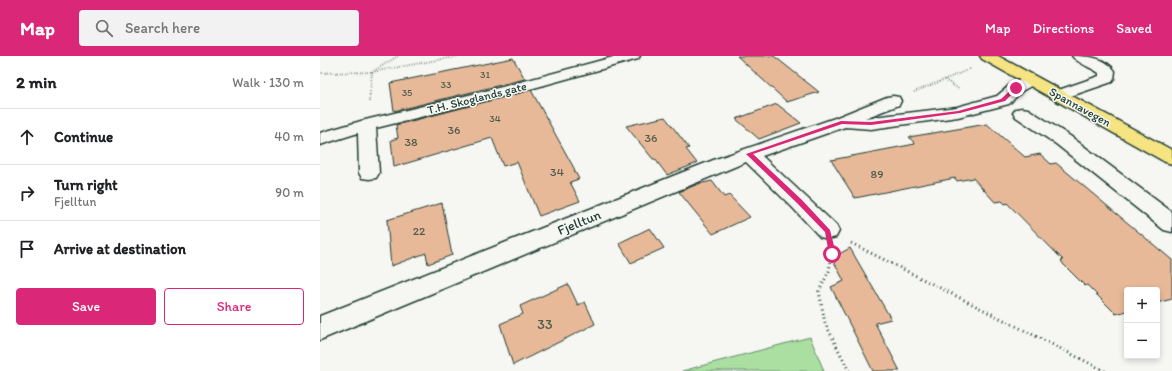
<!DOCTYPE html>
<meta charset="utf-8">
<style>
body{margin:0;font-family:Itim,sans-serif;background:#f2f2f2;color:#202124}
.controls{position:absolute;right:12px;bottom:12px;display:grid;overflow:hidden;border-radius:4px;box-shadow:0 2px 6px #0003}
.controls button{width:36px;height:36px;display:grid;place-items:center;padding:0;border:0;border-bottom:1px solid #e0e0e0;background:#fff;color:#202124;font:20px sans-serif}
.stop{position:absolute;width:12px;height:12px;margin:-9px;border:3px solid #db2777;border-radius:50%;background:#fff}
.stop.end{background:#db2777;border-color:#fff;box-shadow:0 1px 4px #0008}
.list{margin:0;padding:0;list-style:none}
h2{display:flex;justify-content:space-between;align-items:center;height:52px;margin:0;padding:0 16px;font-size:17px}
h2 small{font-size:13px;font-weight:400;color:#757577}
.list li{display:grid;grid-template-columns:26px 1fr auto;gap:12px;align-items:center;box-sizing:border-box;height:56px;padding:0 16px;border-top:1px solid #e0e0e0}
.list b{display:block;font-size:15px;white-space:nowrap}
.list p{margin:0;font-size:13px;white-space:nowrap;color:#757577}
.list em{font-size:13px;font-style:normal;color:#757577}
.actions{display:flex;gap:8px;padding:12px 16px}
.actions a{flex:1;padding:9px 0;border:1px solid #db2777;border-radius:4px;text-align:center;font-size:14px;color:#db2777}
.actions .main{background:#db2777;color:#fff}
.icon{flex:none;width:22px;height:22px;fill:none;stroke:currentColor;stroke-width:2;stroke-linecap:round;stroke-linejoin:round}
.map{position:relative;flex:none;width:852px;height:315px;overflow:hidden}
header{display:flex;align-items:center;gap:24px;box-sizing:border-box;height:56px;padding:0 20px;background:#db2777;color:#fff}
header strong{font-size:19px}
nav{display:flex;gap:22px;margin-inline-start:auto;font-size:14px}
.search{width:280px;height:36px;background:#f2f2f2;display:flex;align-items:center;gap:10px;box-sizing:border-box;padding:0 14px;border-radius:4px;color:#757577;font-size:15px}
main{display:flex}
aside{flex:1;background:#fff}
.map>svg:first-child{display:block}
.green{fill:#aadfa1;stroke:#648e6a}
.building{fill:#e7b998;stroke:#1f3d34}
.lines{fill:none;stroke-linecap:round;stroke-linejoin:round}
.minor-casing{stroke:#1f3d34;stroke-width:3}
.major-casing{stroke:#1f3d34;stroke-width:3}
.path-far1{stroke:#1f3d34;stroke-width:2;stroke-dasharray:0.5 2;stroke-linecap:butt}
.path{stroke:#1f3d34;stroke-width:3;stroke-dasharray:1 3.5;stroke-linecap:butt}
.minor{fill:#f6f6f2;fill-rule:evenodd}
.major{fill:#f6e381;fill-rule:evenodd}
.route{fill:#db2777}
.labels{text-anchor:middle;stroke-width:3;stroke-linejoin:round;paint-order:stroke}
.far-number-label{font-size:10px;fill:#515c4d}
.far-street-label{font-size:12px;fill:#1f3d34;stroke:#f6f6f2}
.number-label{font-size:12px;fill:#515c4d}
.street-label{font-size:14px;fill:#1f3d34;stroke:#f6f6f2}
.near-number-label{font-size:14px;fill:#515c4d}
</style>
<header>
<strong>Map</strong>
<div class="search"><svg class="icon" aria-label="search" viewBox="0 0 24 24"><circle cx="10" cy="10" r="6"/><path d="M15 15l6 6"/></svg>Search here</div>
<nav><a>Map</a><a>Directions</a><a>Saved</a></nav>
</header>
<main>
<aside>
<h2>2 min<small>Walk · 130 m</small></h2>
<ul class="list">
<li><svg class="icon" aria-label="ahead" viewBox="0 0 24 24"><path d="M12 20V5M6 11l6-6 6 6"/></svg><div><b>Continue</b></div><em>40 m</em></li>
<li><svg class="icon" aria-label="right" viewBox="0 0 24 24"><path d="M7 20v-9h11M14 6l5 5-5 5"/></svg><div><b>Turn right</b><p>Fjelltun</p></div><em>90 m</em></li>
<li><svg class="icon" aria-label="arrive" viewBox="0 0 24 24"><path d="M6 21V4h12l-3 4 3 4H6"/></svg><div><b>Arrive at destination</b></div></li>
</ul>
<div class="actions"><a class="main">Save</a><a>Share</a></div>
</aside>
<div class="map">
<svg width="852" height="315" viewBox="0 0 852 315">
<rect width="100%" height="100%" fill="#f6f6f2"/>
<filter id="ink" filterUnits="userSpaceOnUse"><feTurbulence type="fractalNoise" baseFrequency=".025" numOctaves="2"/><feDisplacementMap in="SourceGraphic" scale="8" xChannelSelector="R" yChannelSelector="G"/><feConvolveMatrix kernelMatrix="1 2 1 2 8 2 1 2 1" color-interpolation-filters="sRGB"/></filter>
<g filter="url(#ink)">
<path class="green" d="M 490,281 L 504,315 L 362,315 Z"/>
<g class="building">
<path d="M 417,0 L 454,0 L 499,36 L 467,46 Z"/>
<path d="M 193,2 L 205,23 L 74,55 L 70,27 Z"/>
<path d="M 211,34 L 255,114 L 254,114 L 259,123 L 250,126 L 260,145 L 219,160 L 197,106 L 183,110 L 172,82 L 74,111 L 71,84 L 78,82 L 76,69 Z"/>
<path d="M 457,48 L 481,67 L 439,83 L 416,63 Z"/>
<path d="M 345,61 L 369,92 L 366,93 L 377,107 L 347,119 L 335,103 L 333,103 L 306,70 Z"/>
<path d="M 667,68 L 705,101 L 720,98 L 731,108 L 736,107 L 852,204 L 852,243 L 837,247 L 837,234 L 807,234 L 807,255 L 796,258 L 767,229 L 765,230 L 744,209 L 741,205 L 743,204 L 687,147 L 685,148 L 682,145 L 675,146 L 653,122 L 637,125 L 635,122 L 535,142 L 511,104 L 595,88 L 589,81 Z"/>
<path d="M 392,125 L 404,141 L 409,139 L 430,161 L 393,178 L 359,136 L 378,128 Z"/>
<path d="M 122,147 L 132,199 L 108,208 L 106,197 L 71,210 L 67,164 Z"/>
<path d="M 330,172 L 344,192 L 311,207 L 299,187 Z"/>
<path d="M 530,192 L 571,263 L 555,267 L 580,315 L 553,315 L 511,231 L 524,225 L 512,202 Z"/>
<path d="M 248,228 L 258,249 L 265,246 L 275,268 L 193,309 L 180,268 L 203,258 L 200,250 Z"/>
</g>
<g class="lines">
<g class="minor-casing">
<g id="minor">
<path d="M 297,0 L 320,0 L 318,3 L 192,38 L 56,72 L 59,117 L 56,122 L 49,123 L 42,122 L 39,117 L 38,77 L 0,89 L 0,77 L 41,65 L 182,31 Z"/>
<path d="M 752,0 C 767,0 785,1 795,15 L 794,23 L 792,26 L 745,42 L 739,44 L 733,42 L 731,39 L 733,36 L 779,20 L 779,17 C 772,12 756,6 752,0 Z"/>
<path d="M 710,19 L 716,21 L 718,24 L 716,27 L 702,35 L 689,48 L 638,61 L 551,73 L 525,71 L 442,100 L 516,169 L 519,175 L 516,181 L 508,183 L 500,181 L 472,151 L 426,106 L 0,284 L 0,260 L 396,103 L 515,62 L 567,41 L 573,40 L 579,41 L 581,45 L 579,49 L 545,62 L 637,51 L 677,40 L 690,29 Z"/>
<path d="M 702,52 L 708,53 L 750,80 L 852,156 L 852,176 L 844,174 L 736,88 L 696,61 L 693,57 L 696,53 Z"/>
</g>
</g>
<g class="major-casing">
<path id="major" d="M 660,0 L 678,0 L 852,94 L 852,108 L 845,106 L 662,3 Z"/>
</g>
<g class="path-far1">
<path d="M 0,17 L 52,16 L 139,0"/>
<path d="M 625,24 L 639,33"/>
<path d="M 594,36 L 650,13"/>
<path d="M 49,46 L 52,16 L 78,0"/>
</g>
<g class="path">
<path d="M 531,187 L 785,315"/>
<path d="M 512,197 L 509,215 L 499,235 L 505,267 L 529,315"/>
</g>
<use href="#minor" class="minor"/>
<use href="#major" class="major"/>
</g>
</g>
<path class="route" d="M 694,31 L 698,32 L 685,45 L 640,57 L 551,69 L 522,68 L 433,98 L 482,144 L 510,174 L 516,198 L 512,200 L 509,198 L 505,176 L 477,147 L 426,98 L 521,65 L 551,66 L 638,55 L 681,43 Z"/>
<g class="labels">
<g class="far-number-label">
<text x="165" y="22">31</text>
<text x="126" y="32">33</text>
<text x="87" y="40">35</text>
<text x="175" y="66">34</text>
</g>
<g class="far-street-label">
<text transform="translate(157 42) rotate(-14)" y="4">T.H. Skoglands gate</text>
<text transform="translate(760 51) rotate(29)" y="4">Spannavegen</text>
</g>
<g class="number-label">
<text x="134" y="78">36</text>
<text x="331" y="86">36</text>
<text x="91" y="90">38</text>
<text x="237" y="120">34</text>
<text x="557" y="122">89</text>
<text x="99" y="179">22</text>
</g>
<g class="street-label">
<text transform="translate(259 166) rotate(-22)" y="5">Fjelltun</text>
</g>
<g class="near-number-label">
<text x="225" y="273">33</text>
</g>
</g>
</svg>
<div class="controls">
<button>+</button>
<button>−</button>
</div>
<div class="stop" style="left:512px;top:198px"></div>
<div class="stop end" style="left:696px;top:32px"></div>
</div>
</main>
